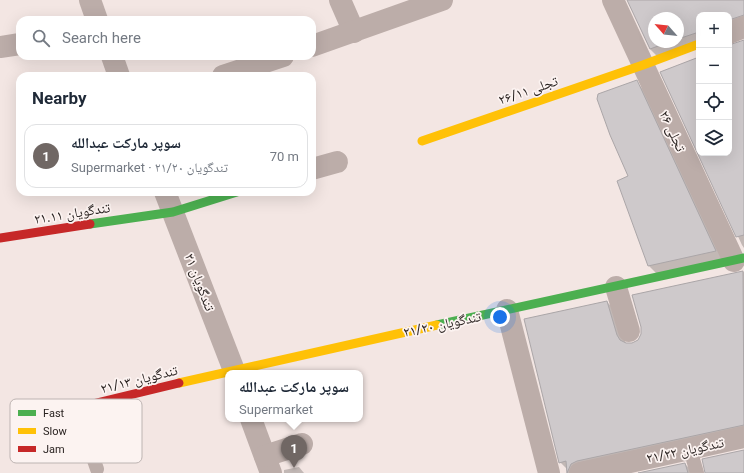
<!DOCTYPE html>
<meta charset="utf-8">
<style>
body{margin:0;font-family:Roboto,"Noto Naskh Arabic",sans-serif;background:#f6f6f7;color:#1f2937}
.controls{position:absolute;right:12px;top:12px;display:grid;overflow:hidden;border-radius:8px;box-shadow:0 4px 16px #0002}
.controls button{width:36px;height:36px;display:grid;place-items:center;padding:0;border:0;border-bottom:1px solid #e0e1e3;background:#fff;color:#1f2937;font:20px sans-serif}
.compass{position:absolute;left:648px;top:12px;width:36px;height:36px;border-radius:50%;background:#fff;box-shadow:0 4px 16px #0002;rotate:297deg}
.you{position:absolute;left:500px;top:317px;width:14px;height:14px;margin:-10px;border:3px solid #fff;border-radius:50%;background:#1a73e8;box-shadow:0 0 0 6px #1a73e833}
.badge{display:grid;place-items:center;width:26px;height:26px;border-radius:50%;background:#706764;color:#fff;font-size:13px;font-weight:700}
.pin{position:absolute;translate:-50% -33px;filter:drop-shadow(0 1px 2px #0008)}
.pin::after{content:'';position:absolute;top:21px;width:14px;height:12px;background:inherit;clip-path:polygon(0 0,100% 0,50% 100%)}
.popup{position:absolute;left:225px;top:370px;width:138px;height:52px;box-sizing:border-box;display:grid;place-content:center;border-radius:8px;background:#fff;filter:drop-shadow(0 1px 3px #0005);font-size:13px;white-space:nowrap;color:#747a83}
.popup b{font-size:15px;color:#1f2937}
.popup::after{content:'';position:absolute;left:50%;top:100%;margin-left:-8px;border:8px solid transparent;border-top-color:#fff}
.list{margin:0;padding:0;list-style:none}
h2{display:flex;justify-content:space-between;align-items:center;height:52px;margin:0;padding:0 16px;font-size:17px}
h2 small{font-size:13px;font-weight:400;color:#747a83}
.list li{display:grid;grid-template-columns:26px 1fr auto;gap:12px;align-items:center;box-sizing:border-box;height:64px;margin:0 8px 8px;padding:0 8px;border:1px solid #e0e1e3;border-radius:12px}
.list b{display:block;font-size:15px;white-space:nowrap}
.list p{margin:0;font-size:13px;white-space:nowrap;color:#747a83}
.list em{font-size:13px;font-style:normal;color:#747a83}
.icon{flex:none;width:22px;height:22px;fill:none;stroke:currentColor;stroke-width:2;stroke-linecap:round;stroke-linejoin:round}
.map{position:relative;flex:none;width:744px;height:473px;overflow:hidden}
.search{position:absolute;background:#fff;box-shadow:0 4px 16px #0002;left:16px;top:16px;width:300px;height:44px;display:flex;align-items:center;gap:10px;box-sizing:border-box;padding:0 14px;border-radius:12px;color:#747a83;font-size:15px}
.panel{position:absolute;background:#fff;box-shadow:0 4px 16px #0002;left:16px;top:72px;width:300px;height:124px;border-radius:12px}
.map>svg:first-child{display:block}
.shadow{fill:#0003;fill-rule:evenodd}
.building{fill:#cec9cb;stroke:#aba6a8}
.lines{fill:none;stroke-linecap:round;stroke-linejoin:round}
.lane{stroke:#bcada9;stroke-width:14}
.street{stroke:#bcada9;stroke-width:22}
.fast{stroke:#4caf50;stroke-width:9}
.slow{stroke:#ffc107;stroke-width:9}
.jam{stroke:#c62828;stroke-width:9}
.labels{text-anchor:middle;stroke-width:3.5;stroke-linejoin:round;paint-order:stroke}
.street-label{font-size:14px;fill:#292220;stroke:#fcf3f1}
.key{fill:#fcf3f1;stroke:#bdb4b2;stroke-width:1}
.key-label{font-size:11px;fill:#292220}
</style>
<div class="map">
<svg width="744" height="473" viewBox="0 0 744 473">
<rect width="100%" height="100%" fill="#f3e6e3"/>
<g class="shadow">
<path d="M 628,0 L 744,0 L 744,26 L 729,33 L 729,15 L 699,15 L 699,43 L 659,58 L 650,49 ZM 654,18 L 678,18 L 678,42 L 654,42 Z"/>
<path d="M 744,42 L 744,248 L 742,245 L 661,72 L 699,58 L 699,153 L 729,153 L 729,46 Z"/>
<path d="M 636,82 L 645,91 L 724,260 L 658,275 L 649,266 L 629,177 Z"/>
<path d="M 744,272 L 744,435 L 580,473 L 567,473 L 566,468 L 560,462 L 607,302 L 616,311 L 626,344 L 632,344 L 739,273 Z"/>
<path d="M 685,464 L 694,473 L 643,473 Z"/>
<path d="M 299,467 L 304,473 L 284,473 L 284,470 Z"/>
</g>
<g class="building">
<path d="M 627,0 L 744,0 L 744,15 L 729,20 L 729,15 L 699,15 L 699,32 L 678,39 L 678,18 L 654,18 L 654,42 L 669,42 L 650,49 Z"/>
<path d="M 744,40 L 744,235 L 736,237 L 660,72 L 699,57 L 699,153 L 729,153 L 729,45 Z"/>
<path d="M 637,80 L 716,251 L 648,266 L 617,181 L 628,176 L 610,135 L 597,99 L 598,94 Z"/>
<path d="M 743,271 L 744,425 L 577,461 L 571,464 L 567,473 L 566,461 L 559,463 L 524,319 L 607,301 L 617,335 L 620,340 L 626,343 L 632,343 L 638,340 L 641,334 L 641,327 L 632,295 Z"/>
<path d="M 744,450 L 744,473 L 705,473 L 702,459 Z"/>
<path d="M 685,463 L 688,473 L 638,473 Z"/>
</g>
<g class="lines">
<g class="lane">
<path d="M 76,409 L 97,469"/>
<path d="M 690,449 L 697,473"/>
</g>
<g class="street">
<path d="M 90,0 L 97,20"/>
<path d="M 340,0 L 354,32"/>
<path d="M 613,0 L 734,261"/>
<path d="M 729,33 L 744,27"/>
<path d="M 312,46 L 442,0"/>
<path d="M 0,47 L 20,44"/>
<path d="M 112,56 L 119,76"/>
<path d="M 223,76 L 283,56"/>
<path d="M 312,169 L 337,162"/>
<path d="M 165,192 L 235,373"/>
<path d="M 616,287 L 629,331"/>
<path d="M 507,310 L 549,473"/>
<path d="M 251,419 L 271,473"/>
<path d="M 265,456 L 302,444"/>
<path d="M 580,473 L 744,437"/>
</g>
<g class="fast">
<path d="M 90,224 L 173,212 L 237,192"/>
<path d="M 437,325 L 744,258"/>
</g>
<g class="slow">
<path d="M 422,141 L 643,65 L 699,44"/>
<path d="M 179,383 L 437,325"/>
</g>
<g class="jam">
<path d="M 0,238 L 90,224"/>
<path d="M 51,414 L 179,383"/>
</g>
</g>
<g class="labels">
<g class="street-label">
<text transform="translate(528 90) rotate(-19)" y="5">۲۶/۱۱ تجلی</text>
<text transform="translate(673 131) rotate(65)" y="5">۲۶ تجلی</text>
<text transform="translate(72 213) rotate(-9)" y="5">۲۱.۱۱ تندگویان</text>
<text transform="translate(200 282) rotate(69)" y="5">۲۱ تندگویان</text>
<text transform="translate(442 324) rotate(-12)" y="5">۲۱/۲۰ تندگویان</text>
<text transform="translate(139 379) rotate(-14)" y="5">۲۱/۱۳ تندگویان</text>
<text transform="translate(685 450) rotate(-12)" y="5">۲۱/۲۲ تندگویان</text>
</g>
</g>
<rect x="10" y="399" width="132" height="64" rx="6" class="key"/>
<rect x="18" y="410" width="18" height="6" fill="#4caf50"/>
<rect x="18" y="428" width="18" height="6" fill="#ffc107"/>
<rect x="18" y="446" width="18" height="6" fill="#c62828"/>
<g class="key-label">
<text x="43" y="417">Fast</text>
<text x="43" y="435">Slow</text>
<text x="43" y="453">Jam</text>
</g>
</svg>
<div class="controls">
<button>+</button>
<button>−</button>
<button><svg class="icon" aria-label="locate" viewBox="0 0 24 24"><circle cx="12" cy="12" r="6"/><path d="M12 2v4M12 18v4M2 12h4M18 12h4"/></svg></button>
<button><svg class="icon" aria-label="layers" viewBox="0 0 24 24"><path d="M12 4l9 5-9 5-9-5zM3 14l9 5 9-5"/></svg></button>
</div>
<svg class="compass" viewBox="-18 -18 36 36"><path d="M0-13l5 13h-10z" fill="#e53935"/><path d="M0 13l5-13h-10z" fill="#747a83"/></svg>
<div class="you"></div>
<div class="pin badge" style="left:294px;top:468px">1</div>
<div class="popup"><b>سوپر مارکت عبدالله</b>Supermarket</div>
<div class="search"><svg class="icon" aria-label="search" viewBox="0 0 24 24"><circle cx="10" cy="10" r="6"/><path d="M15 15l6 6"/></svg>Search here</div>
<section class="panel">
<h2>Nearby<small></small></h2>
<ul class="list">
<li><span class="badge">1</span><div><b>سوپر مارکت عبدالله</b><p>Supermarket · ۲۱/۲۰ تندگویان</p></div><em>70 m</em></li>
</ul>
</section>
</div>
